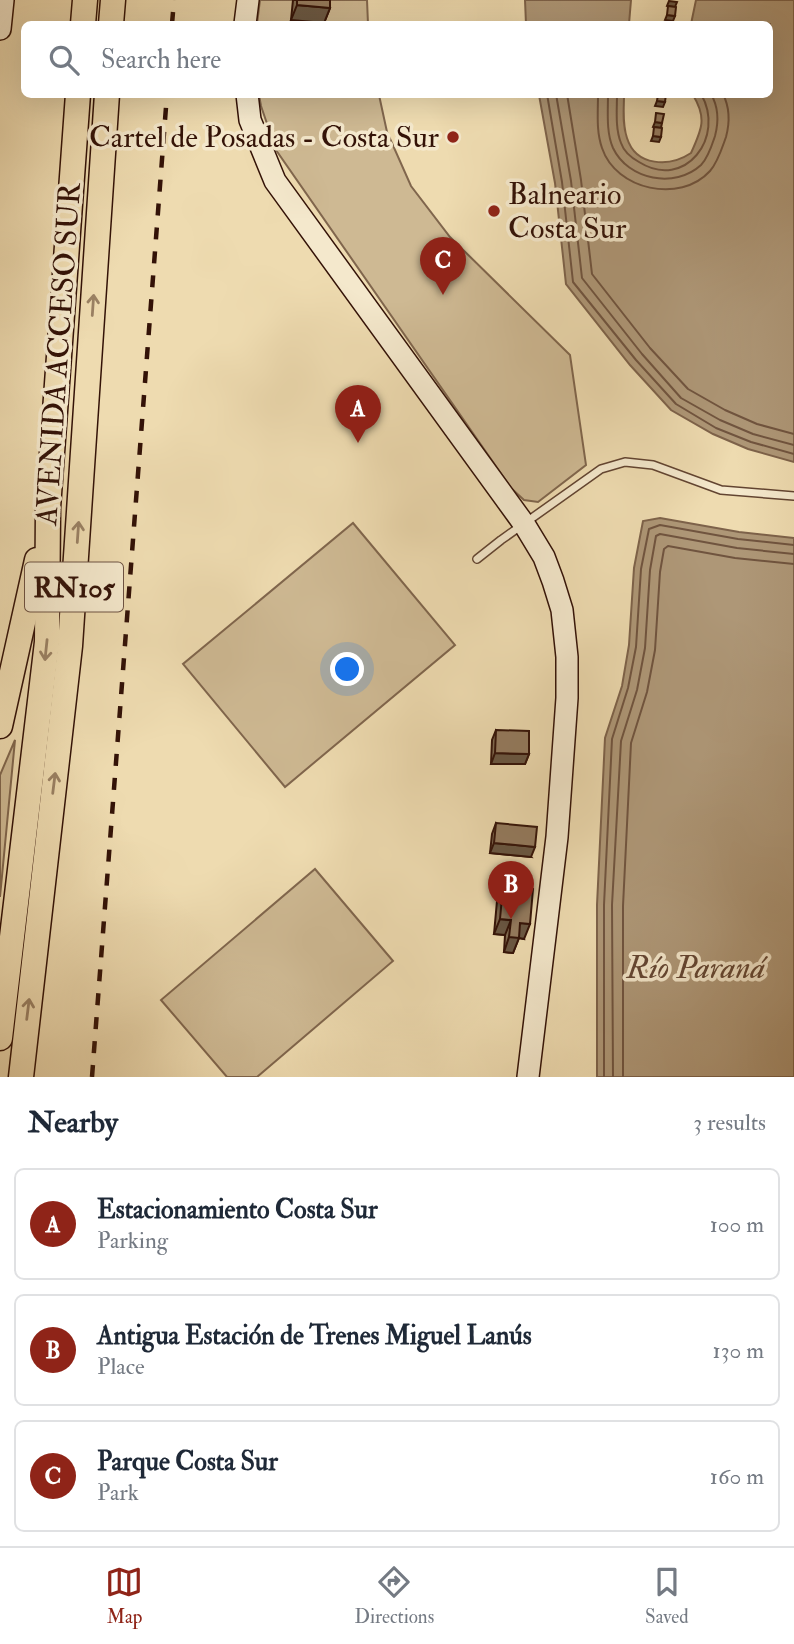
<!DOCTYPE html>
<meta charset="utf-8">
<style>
body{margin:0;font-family:"IM FELL Double Pica",serif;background:#f6f6f7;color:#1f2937}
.you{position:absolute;left:348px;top:670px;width:24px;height:24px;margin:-18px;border:5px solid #fff;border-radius:50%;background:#1a73e8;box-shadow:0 0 0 10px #1a73e833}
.badge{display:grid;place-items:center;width:46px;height:46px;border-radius:50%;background:#8f2418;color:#fff;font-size:23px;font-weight:700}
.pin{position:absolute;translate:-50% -58px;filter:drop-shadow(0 2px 4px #0008)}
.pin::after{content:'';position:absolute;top:37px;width:24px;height:21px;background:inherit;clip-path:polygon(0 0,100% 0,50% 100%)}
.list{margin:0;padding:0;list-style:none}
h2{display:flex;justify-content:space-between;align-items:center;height:91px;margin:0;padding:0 28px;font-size:30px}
h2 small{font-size:23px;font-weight:400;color:#747a83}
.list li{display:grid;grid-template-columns:46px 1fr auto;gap:21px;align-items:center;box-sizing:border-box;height:112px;margin:0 14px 14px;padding:0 14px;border:2px solid #e0e1e3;border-radius:10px}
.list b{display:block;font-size:26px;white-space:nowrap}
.list p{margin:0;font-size:23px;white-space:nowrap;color:#747a83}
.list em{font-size:23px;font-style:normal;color:#747a83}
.icon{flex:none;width:38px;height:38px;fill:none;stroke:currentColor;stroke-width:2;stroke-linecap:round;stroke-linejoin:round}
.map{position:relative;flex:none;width:794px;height:1077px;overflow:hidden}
.search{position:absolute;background:#fff;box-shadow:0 7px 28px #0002;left:21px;right:21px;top:21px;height:77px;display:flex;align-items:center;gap:18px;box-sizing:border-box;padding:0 24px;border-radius:10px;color:#747a83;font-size:26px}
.sheet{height:469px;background:#fff}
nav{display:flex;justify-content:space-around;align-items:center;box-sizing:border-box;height:98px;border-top:2px solid #e0e1e3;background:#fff;font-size:19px;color:#747a83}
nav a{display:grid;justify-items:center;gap:4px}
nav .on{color:#8f2418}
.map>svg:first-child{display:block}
.green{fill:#ceb993;stroke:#80664d;stroke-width:2}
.water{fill:#ae9777;stroke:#7d624a;stroke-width:2}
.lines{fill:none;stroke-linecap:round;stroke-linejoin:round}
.shore{stroke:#70543f;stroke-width:2}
.service-casing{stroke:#624431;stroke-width:10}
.secondary-casing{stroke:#331207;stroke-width:24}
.trunk-casing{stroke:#331207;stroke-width:27}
.service{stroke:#f4e8cc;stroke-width:7}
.secondary{stroke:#f4e8cc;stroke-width:21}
.trunk{stroke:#eedbb0;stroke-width:24}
.rail{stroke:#331207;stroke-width:4.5;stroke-dasharray:12 12;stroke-linecap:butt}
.wall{fill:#7f6a52;stroke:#331207;stroke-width:2}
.shaded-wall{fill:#685642;stroke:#331207;stroke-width:2}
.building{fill:#947b5f;stroke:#331207;stroke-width:2}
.oneway{stroke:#9a8164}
.poi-dot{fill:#8f2418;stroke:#f4e8cc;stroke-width:2.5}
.labels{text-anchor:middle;stroke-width:7;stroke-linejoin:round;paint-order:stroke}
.shield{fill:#f4e8cc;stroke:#6d5242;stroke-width:2}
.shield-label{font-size:28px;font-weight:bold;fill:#331207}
.poi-label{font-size:30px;fill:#331207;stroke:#f4e8cc;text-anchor:end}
.street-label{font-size:30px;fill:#331207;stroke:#f4e8cc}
.water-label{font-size:32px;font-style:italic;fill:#644734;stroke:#f4e8cc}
</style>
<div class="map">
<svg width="794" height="1077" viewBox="0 0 794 1077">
<rect width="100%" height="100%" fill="#eedbb0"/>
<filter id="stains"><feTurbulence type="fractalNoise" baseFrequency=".00286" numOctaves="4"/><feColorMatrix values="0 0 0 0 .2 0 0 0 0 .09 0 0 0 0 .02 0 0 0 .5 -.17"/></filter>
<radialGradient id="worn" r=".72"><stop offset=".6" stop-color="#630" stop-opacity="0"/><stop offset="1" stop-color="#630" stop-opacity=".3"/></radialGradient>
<g class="green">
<path d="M 260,0 L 367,0 L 368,24 L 257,24 Z"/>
<path d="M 259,95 L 379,95 L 387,132 L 411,186 L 450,237 L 570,355 L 586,465 L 538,502 L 524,500 L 511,488 L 276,150 L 261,106 Z"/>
<path d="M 353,523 L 455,645 L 285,787 L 183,664 Z"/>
<path d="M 15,740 L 0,897 L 0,775 Z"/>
<path d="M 315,869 L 393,961 L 257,1077 L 227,1077 L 161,1000 Z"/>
</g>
<g class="water">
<path d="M 525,0 L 631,0 L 629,24 L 526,24 Z"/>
<path d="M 696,0 L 794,0 L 794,462 L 748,449 L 713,434 L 671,410 L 630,365 L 566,284 L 555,183 L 539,95 L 624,95 C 624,109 622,124 627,138 C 636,167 670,167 691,153 C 702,129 707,118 693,95 L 770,94 L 770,24 L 691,24 Z"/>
<path d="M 660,518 L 739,532 L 794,538 L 794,1077 L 597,1077 L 597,905 L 605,738 L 622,686 L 629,645 L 634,568 L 643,521 Z"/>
</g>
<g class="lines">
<g class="shore">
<path d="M 547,94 L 562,182 L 573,282 L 636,360 L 676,404 L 716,428 L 751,442 L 794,454"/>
<path d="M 556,94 L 571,181 L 582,278 L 642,354 L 681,398 L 720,420 L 753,434 L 794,445"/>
<path d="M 567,94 L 581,180 L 592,274 L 650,348 L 688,389 L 725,410 L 757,424 L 794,434"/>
<path d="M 598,94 C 598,113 596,131 602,148 C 616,190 680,204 710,171 C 718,162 722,148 726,137 C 730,122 730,108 723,94"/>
<path d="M 608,94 C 608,112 606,132 613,148 C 628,180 675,189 701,165 C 708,158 712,145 715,136 C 719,121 719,108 711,94"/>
<path d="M 617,94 C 617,110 615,128 621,143 C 624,152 630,157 639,162 C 685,191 726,137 701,94"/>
<path d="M 604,1077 L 604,905 L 612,739 L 628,688 L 636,647 L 641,569 L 649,529 L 660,525 L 738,539 L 794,545"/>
<path d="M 613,1077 L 612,905 L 621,741 L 637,690 L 645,648 L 650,570 L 656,536 L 660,534 L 737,548 L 794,554"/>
<path d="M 623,1077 L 623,906 L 631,743 L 647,692 L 655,650 L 660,572 L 664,549 L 668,546 L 735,558 L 794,564"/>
</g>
<g class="service-casing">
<path id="service" d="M 477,559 L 501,540 L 601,469 L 625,462 L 653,465 L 721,490 L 794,496"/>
</g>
<g class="secondary-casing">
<g id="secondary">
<path d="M 245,24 L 248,0"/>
<path d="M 0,29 L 3,0"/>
<path d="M 247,94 L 250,120 L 275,181 L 524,524 L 544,557 L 553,581 L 562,610 L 567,657 L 567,698 L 557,837 L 528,1077"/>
</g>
</g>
<g class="trunk-casing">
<g id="trunk">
<path d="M 83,24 L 85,0"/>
<path d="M 111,24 L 113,0"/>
<path d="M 0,726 L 37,560"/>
<path d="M 0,1038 L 47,642 L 48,508 L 78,94"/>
<path d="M 21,1077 L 70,646 L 107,94"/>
</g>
</g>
<use href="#service" class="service"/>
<use href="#secondary" class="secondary"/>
<use href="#trunk" class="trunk"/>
<g class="rail">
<path d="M 172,24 L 174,0"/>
<path d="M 92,1077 L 167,94"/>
</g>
</g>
<g class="wall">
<path d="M 293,0 L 330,0 L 330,8 L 324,23 L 291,20 Z"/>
<path d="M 496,730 L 529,754 L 525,764 L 491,764 L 492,740 Z"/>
<path d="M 496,823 L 531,857 L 490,853 L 492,834 Z"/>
<path d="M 503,886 L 524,939 L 519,938 L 513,953 L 504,952 L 505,935 L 494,934 L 497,901 Z"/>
</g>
<g class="shaded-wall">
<path d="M 669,1 L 677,2 L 675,7 L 667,6 Z"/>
<path d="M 297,5 L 330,8 L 324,23 L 291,20 Z"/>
<path d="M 667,15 L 675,16 L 673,21 L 665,20 Z"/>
<path d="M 657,101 L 665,102 L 663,107 L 655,106 Z"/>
<path d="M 655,122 L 662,123 L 661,128 L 653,127 Z"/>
<path d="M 653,136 L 661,137 L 659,142 L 651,141 Z"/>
<path d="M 495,753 L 529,754 L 525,764 L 491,764 Z"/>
<path d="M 494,843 L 535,847 L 531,857 L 490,853 Z"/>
<path d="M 500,919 L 511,920 L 505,935 L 494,934 Z"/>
<path d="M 520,923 L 530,924 L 524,939 L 519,938 L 513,953 L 504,952 L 509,937 Z"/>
</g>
<g class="building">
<path d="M 297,0 L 330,0 L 330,8 L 297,5 Z"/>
<path d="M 668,6 L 676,7 L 675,16 L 667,15 Z"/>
<path d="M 658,94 L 666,94 L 665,102 L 657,101 Z"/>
<path d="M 656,113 L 664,114 L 662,123 L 655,122 Z"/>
<path d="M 654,127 L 662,128 L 661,137 L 653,136 Z"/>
<path d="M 496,730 L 529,731 L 529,754 L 495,753 Z"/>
<path d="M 496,823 L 537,827 L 535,847 L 494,843 Z"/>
<path d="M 503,886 L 533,889 L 530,924 L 520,923 L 519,938 L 509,937 L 511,920 L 500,919 Z"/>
</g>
<defs><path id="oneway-shaft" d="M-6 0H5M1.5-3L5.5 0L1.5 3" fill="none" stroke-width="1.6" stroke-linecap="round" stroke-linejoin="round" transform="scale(1.75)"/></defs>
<g class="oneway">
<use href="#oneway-shaft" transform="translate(93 305) rotate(-86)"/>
<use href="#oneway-shaft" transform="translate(78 532) rotate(-86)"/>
<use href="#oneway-shaft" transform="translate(46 650) rotate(96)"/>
<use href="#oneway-shaft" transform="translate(54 783) rotate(-83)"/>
<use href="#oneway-shaft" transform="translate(28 1009) rotate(-83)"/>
</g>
<g class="poi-dot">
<circle cx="453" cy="137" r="7"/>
<circle cx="494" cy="211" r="7"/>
</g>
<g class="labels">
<rect class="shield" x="25" y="562.5" width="98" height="49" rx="5"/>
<g class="shield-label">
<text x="74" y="597">RN105</text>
</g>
<g class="poi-label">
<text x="439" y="147">Cartel de Posadas - Costa Sur</text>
<text x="508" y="204" text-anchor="start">Balneario<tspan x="508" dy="34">Costa Sur</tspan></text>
</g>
<g class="street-label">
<text transform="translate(58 354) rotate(-86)" y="10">AVENIDA ACCESO SUR</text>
</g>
<g class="water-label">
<text x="696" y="978">Río Paraná</text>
</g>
</g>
<rect width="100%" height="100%" filter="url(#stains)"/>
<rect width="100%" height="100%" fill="url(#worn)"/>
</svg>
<div class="you"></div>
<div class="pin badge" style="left:358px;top:443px">A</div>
<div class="pin badge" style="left:511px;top:919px">B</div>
<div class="pin badge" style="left:443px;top:295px">C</div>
<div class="search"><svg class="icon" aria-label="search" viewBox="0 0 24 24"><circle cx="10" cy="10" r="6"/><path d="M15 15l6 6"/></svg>Search here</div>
</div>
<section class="sheet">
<h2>Nearby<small>3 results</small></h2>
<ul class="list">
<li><span class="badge">A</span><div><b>Estacionamiento Costa Sur</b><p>Parking</p></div><em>100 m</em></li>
<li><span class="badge">B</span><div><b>Antigua Estación de Trenes Miguel Lanús</b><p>Place</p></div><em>130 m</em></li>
<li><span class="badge">C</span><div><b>Parque Costa Sur</b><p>Park</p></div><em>160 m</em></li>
</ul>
</section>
<nav>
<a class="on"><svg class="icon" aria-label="map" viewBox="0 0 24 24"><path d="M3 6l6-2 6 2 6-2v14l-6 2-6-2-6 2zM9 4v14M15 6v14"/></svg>Map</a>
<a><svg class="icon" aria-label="directions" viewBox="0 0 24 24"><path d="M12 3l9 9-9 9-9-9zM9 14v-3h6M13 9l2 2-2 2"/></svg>Directions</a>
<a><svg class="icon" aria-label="saved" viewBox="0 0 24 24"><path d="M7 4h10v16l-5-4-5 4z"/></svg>Saved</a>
</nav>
